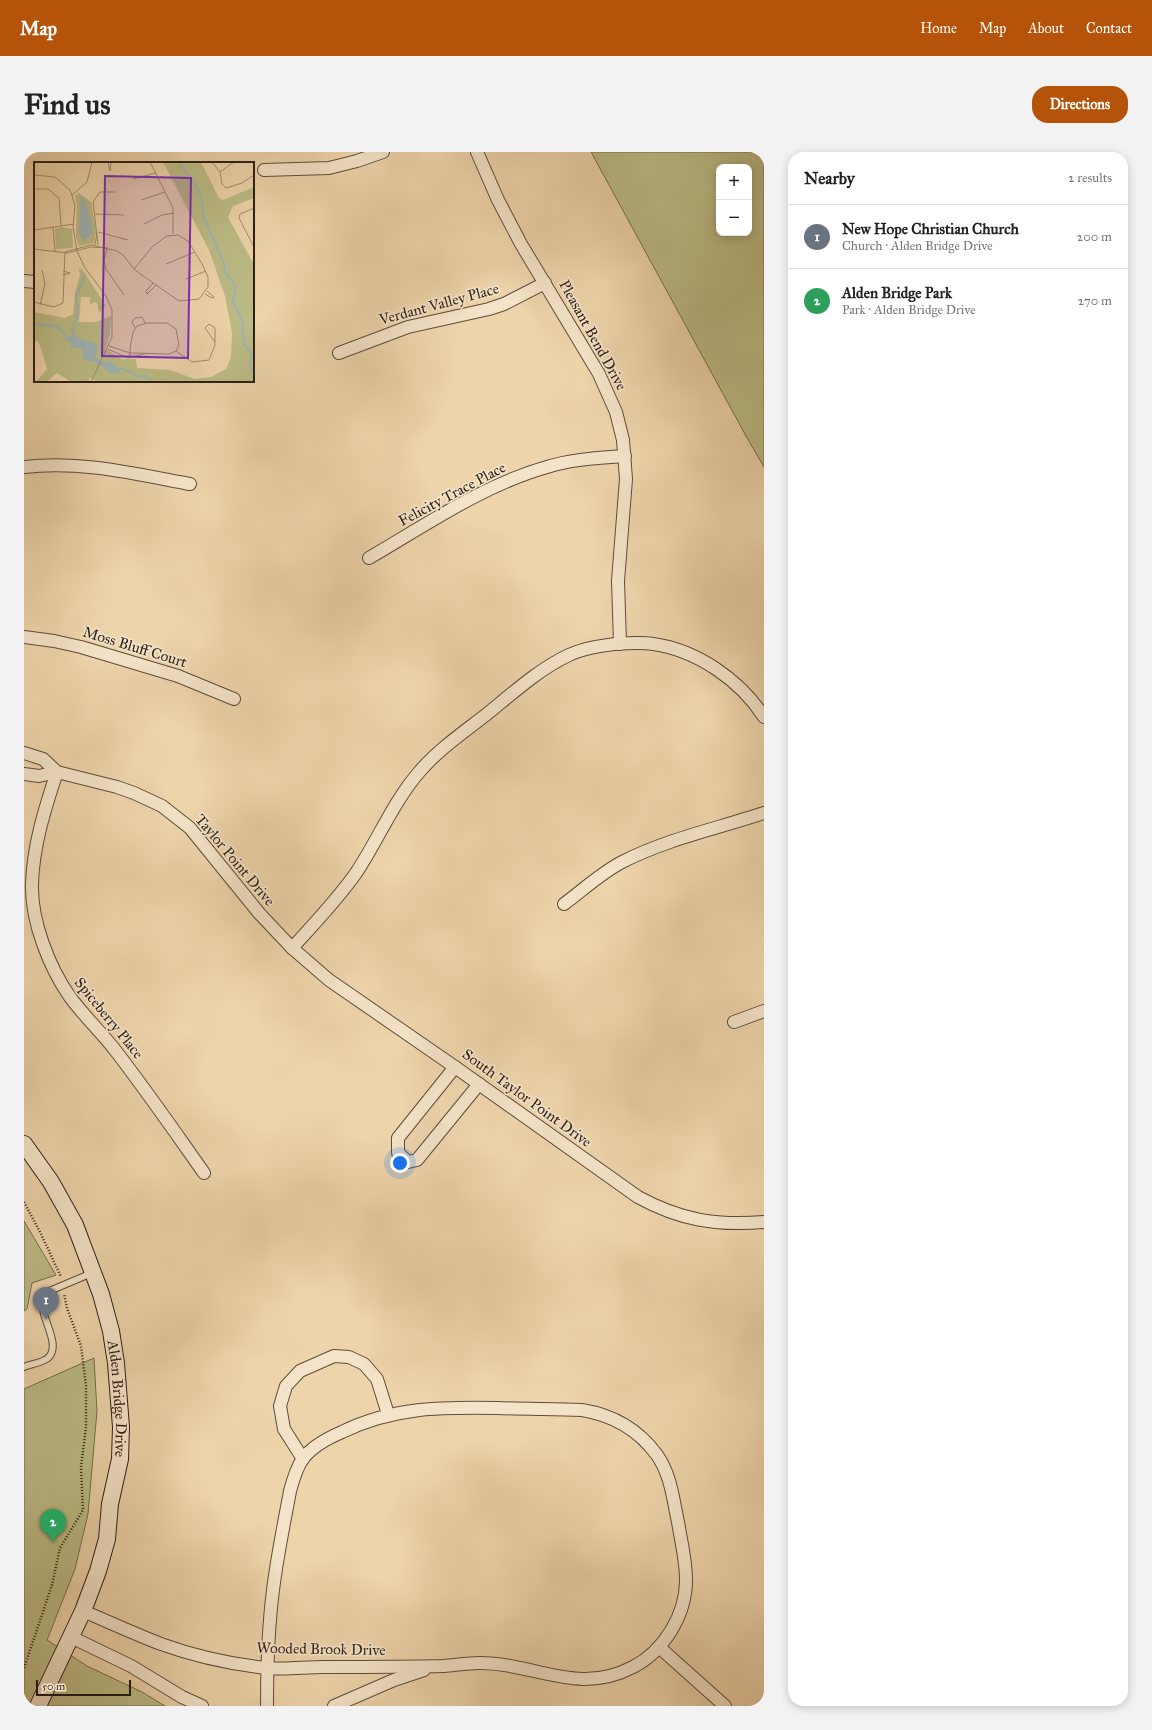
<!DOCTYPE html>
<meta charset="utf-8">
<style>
body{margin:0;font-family:"IM FELL Great Primer",serif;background:#f2f2f2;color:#222}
.controls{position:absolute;right:12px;top:12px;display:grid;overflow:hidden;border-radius:8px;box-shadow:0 2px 10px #0003}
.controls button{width:36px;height:36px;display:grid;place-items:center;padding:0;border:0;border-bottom:1px solid #e0e0e0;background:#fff;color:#222;font:20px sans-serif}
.scale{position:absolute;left:12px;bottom:10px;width:95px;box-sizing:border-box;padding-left:4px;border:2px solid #2d1f16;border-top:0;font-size:11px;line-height:14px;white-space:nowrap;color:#2d1f16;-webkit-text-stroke:3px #f4e3c8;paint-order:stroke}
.you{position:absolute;left:376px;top:1011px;width:14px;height:14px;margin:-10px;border:3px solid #fff;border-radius:50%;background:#1a73e8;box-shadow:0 0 0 6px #1a73e833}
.badge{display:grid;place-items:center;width:26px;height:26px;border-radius:50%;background:#b45309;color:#fff;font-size:13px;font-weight:700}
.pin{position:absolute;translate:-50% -33px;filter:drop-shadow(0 1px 2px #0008)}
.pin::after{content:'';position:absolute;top:21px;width:14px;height:12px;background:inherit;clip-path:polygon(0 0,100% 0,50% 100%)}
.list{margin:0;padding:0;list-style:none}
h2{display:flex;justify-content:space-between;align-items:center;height:52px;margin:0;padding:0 16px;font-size:17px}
h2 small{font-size:13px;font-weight:400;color:#767676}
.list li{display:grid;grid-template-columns:26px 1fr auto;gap:12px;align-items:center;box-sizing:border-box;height:64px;padding:0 16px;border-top:1px solid #e0e0e0}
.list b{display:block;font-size:15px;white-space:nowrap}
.list p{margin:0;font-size:13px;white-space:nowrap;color:#767676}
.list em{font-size:13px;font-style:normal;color:#767676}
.map{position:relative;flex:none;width:740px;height:1554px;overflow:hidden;border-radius:16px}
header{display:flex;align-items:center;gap:24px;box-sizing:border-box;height:56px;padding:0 20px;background:#b45309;color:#fff}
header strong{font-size:19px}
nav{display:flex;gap:22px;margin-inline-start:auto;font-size:14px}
.intro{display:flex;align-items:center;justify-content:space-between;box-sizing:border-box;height:96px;padding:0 24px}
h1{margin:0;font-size:28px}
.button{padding:10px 18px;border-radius:16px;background:#b45309;color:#fff;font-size:14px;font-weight:700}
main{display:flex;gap:24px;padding:0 24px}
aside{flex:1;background:#fff;border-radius:16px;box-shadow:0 2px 10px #0003}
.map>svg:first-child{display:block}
.green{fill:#bcbc86;stroke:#746e4e;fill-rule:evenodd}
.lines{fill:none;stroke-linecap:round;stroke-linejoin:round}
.lane-casing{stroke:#5d4c3b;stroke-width:8}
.street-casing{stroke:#5d4c3b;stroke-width:14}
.secondary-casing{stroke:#2d1f16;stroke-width:18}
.path{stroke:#2d1f16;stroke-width:2.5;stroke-dasharray:1 2;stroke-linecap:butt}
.lane{stroke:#f4e3c8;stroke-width:6}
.street{stroke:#f4e3c8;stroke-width:12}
.secondary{stroke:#f4e3c8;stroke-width:16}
.labels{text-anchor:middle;stroke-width:3.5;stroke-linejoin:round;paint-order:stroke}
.street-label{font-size:15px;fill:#2d1f16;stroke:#f4e3c8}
.inset-river{fill:none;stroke:#9eb5b5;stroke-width:2}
.inset-road{fill:none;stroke:#a18c6f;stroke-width:1}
.view{fill:#7b2cbf;fill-opacity:0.15;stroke:#7b2cbf;stroke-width:2}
.inset-edge{fill:none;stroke:#2d1f16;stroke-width:2}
</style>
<header>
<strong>Map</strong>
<nav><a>Home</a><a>Map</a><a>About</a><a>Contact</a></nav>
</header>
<div class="intro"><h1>Find us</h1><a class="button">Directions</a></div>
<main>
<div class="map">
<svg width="740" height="1554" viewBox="0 0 740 1554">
<rect width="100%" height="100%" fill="#eed4ab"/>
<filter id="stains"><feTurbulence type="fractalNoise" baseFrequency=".005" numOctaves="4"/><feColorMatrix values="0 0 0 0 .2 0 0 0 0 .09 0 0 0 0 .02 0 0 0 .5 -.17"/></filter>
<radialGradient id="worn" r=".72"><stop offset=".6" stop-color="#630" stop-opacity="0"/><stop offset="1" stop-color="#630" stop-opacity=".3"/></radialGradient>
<g class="green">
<path d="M 567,0 L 740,0 L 740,315 L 722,284 ZM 695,15 L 725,15 L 725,81 L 695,81 Z"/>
<path d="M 0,1069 L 32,1123 L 8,1131 L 3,1157 L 0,1159 Z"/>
<path d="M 70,1206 L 73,1259 L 64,1362 L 51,1417 L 23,1488 L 63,1514 L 118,1540 L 141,1554 L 0,1554 L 0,1237 Z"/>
</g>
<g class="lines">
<g class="lane-casing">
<path id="lane" d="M 0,1215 C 7,1212 18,1211 24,1206 C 41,1190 6,1155 23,1140 L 68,1121"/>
</g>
<g class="street-casing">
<g id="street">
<path d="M 453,0 L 474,48 L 497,92 L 575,222 L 592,260 L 599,288 L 602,327 L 594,429 L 596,492"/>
<path d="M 240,18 L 305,16 L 333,9 L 359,0"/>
<path d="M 0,129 L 11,130"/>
<path d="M 315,201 L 384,175 L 465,157 L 480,152 L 521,131"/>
<path d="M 0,315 C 55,308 112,322 166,332"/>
<path d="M 345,406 C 402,373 459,333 523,315 C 548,307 575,306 601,304"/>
<path d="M 0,485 L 30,489 L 57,495 L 154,524 L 210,547"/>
<path d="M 0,601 L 19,607 L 33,620"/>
<path d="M 33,620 C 21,656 9,694 8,732 C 7,769 25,815 46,845 C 60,864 77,880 91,898 C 122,938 151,980 180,1021"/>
<path d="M 0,622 L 15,624 L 33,620 L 93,635 L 110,641 L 138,654 L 166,676 L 235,761 L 268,796 L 305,828 L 431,915 L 614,1045 C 656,1068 692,1074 740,1070"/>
<path d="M 540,752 C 559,738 577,721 598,710 C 643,687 692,677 740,661"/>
<path d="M 268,796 C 290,772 313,748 332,721 C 354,688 369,650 396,619 C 415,597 440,580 463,562 C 489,541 515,517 545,503 C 560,496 576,494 591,492 C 604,491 617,490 629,492 C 673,498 716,528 740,565"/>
<path d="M 710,870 L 740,859"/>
<path d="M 431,915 L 374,986 L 374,1001 L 384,1010 L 393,1008 L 455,932"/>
<path d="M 279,1307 L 260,1277 L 256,1254 L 262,1234 L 276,1219 L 310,1204 L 325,1205 L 340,1212 L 353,1227 L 364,1262"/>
<path d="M 59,1459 C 85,1470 111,1482 137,1492 C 170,1504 207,1512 242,1516 C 261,1518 281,1515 300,1515 C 340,1515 380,1515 420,1514 C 432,1513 444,1511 456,1511 C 511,1511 554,1544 609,1515 C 640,1499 662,1463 662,1428 C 662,1408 657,1389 654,1370 C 649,1347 647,1323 633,1303 C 614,1277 589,1263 558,1258 C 530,1257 501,1257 473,1256 C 417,1255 369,1255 318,1280 C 304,1286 287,1295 278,1308 C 272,1317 269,1328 266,1339 C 260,1372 253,1405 249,1438 C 244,1477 243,1515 243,1554"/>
<path d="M 47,1485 L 107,1514 L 158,1545 L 178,1554"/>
<path d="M 635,1495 L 701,1554"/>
<path d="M 310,1554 L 370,1528 L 400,1518"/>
</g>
</g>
<g class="secondary-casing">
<g id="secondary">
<path id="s1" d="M 0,992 L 27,1030 L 51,1073 L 77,1142 L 87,1179 L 92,1211 L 97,1275 L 96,1307 L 86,1352 L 83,1387 L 74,1419 L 59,1459 L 14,1554"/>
</g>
</g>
<g class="path">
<path d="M 0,1050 L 17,1082 L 37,1125"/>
<path d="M 0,1516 L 28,1433 L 36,1396 L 59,1358 L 57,1315 L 62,1275 L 62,1234 L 57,1194 L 43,1156 L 40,1142"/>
</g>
<use href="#lane" class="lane"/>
<use href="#street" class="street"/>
<use href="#secondary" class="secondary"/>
</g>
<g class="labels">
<g class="street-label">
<text transform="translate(415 152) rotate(-15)" y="5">Verdant Valley Place</text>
<text transform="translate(569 183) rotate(61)" y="5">Pleasant Bend Drive</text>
<text transform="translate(428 342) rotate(-28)" y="5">Felicity Trace Place</text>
<text transform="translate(111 495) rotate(17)" y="5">Moss Bluff Court</text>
<text transform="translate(211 708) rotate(50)" y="5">Taylor Point Drive</text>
<text transform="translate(85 866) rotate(51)" y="5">Spiceberry Place</text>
<text transform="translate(503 946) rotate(36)" y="5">South Taylor Point Drive</text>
<text dy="5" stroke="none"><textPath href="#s1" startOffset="276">Alden Bridge Drive</textPath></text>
<text transform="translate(297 1497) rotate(1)" y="5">Wooded Brook Drive</text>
</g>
</g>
<g transform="translate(10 10)">
<rect width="220" height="220" fill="#eed4ab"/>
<path d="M 129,0 L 167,0 L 185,36 L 189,38 L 220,25 L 220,36 L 199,44 L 194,55 L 218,99 L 220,98 L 220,220 L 64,220 L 56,216 L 54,220 L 37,220 L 23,211 L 12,220 L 2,220 L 13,207 L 7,186 L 4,180 L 0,178 L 0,150 L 31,156 L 39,152 L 41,131 L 46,113 L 45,107 L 48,107 L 72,144 L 65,151 L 63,141 L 60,140 L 56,143 L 56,135 L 47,135 L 45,160 L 62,160 L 77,154 L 76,172 L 71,187 L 88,197 L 102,197 L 103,206 L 136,208 L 161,217 L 177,215 L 192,207 L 197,196 L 198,171 L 191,134 L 175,88 ZM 45,31 L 57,40 L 62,69 L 60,81 L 45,84 L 42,75 L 43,42 L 41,34 ZM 27,65 L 38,67 L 39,86 L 22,87 L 21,67 Z" fill="#bcbc86"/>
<path d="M 47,35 L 50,36 L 58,63 L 58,71 L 51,79 L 45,72 ZM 37,167 L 41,169 L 40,172 L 46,177 L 62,181 L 64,187 L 61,194 L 66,199 L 77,200 L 87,208 L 83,212 L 77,211 L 60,199 L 50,198 L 47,186 L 35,186 L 38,182 L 29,176 L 38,174 Z" fill="#9eb5b5"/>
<path class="inset-river" d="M 144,0 L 161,22 L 168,36 L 169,54 L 191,103 L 190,108 L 202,125 L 199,138 L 210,163 L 208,168 L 211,183 L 218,193 L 216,204 L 220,212M 0,162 L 24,165 L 32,174M 39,167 L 44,150 L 42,133 L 51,114M 86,206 L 100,211 L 103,215 L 112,214 L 118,220"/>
<path class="inset-road" d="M 74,0 L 76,9 L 77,0M 116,0 L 139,46 L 139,72M 178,0 L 186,10M 186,10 L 188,22 L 192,26 L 208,21 L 220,13M 186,10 L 200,0M 0,13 L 21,15 L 36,28 L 41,43 L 39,65 L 43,89 L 51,106 L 72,134 L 78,148 L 78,175 L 57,220M 99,17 L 122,11M 2,27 L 14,27 L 25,36 L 27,63M 38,33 L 53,20 L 58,0M 107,38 L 131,30M 220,46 L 206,52 L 205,56 L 220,85M 61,52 L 90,53M 110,62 L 128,53 L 140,51M 19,65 L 21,89M 0,68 L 40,62M 64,70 L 94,78M 61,83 L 63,70M 64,83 L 59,40 L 66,30 L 81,30M 0,87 L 33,91 L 57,85 L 74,86M 73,87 L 70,99 L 72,107 L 90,133M 31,90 L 57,83 L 83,89 L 89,93 L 97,103 L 100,107 L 105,111 L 145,139 L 165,137 L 174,125 L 174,115 L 168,102 L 154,79 L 144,73 L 133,74 L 119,84 L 100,107M 132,102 L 161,90M 29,113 L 36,111 L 29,109M 152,117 L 172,109M 119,121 L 112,129 L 113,132 L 122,123M 171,132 L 178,136 L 180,135 L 173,129M 0,140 L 20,145 L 29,141 L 31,90M 6,143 L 11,122 L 8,108M 101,166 L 98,160 L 101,156 L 108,155 L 111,161M 75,184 L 96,191 L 135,192 L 142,189 L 145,183 L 142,167 L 133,161 L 113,161 L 103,164 L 99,170 L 97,181 L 96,187 L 96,196M 74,187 L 94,196 L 114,191M 142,189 L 158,200 L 175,198 L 181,183 L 181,166 L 175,162 L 171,166 L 181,180"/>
<path class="view" d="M 71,14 L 157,16 L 154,196 L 68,194 Z"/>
<rect width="220" height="220" class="inset-edge"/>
</g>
<rect width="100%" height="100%" filter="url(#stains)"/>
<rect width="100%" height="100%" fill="url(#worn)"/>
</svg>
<div class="controls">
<button>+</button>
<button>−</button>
</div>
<div class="scale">50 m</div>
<div class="you"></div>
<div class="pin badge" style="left:22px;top:1168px;background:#6b7280">1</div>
<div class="pin badge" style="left:29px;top:1390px;background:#2e9e5b">2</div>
</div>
<aside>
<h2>Nearby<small>2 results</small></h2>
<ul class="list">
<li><span class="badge" style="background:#6b7280">1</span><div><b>New Hope Christian Church</b><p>Church · Alden Bridge Drive</p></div><em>200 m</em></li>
<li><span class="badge" style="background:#2e9e5b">2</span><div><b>Alden Bridge Park</b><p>Park · Alden Bridge Drive</p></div><em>270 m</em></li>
</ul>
</aside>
</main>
